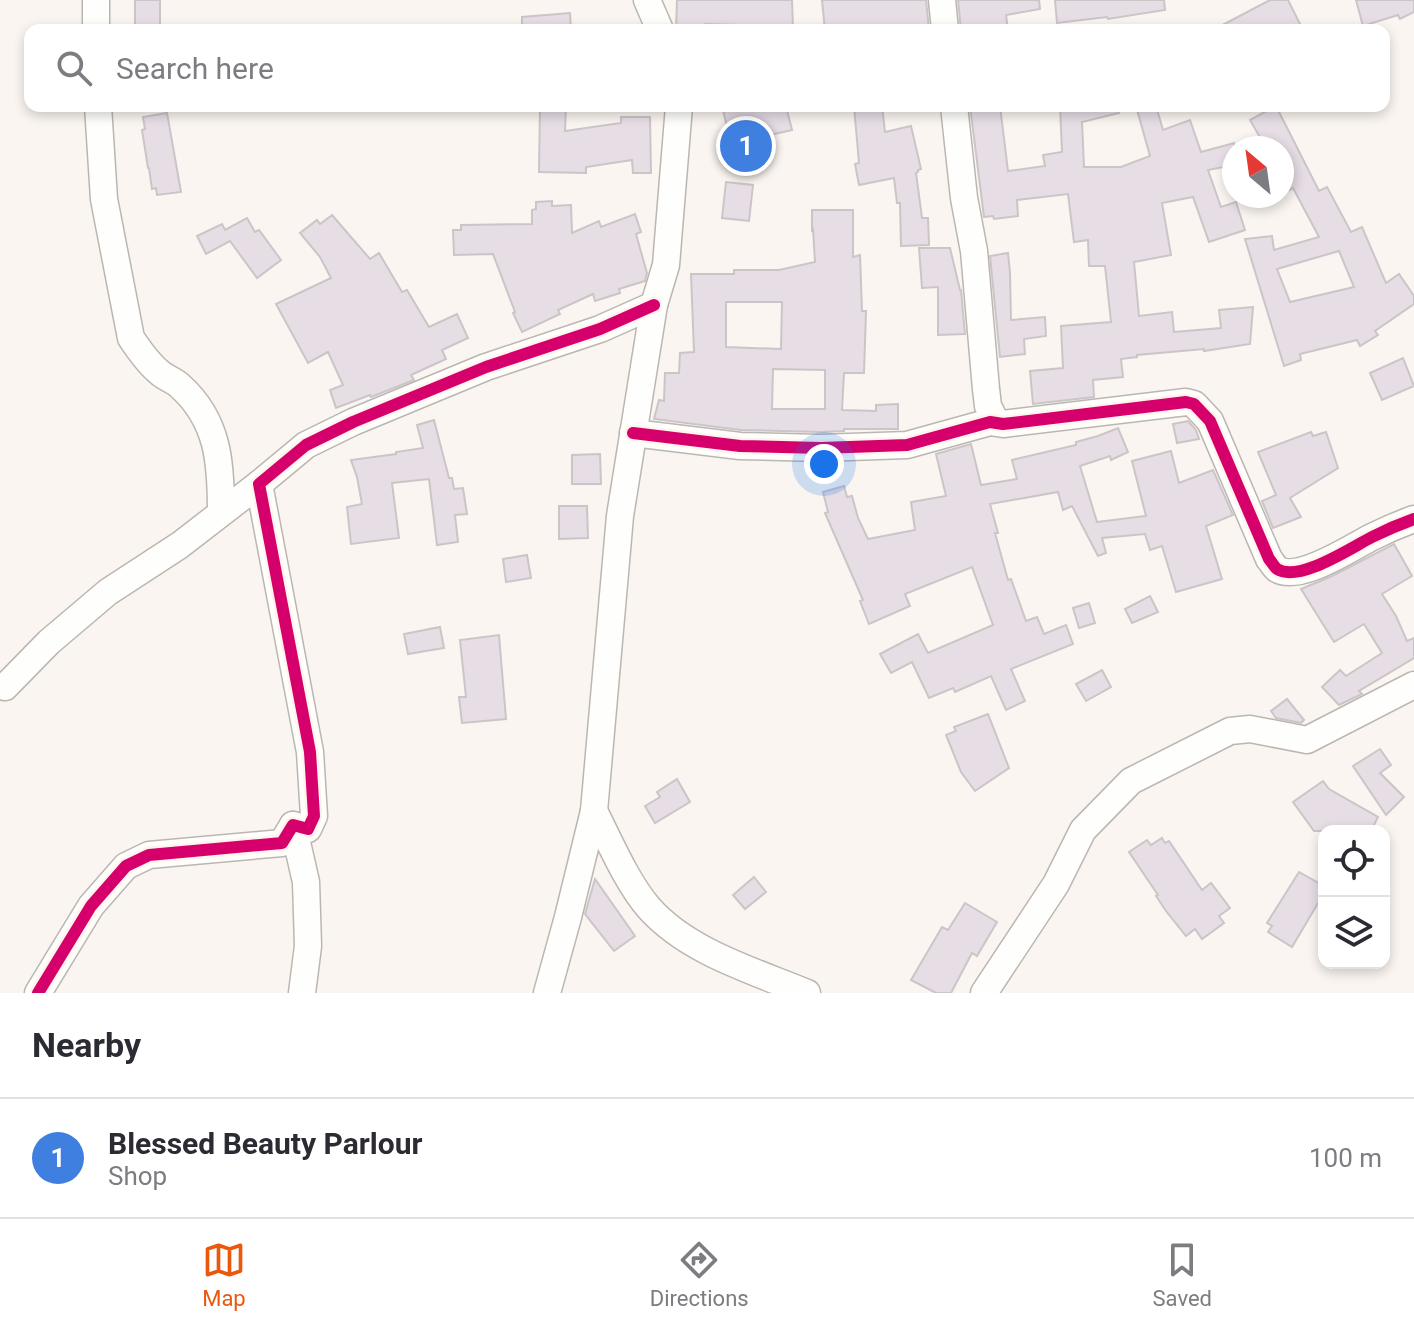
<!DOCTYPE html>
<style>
body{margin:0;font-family:Roboto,sans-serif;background:#f7f7f7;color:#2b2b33}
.controls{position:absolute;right:24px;bottom:24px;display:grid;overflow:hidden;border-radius:16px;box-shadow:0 4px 12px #0003}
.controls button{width:72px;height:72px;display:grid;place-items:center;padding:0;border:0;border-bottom:2px solid #e1e1e2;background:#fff;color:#2b2b33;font:40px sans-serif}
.compass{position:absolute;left:1222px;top:136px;width:72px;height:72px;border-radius:50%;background:#fff;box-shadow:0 4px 12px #0003;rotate:331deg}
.you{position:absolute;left:824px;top:464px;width:28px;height:28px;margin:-20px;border:6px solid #fff;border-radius:50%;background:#1a73e8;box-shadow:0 0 0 12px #1a73e833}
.badge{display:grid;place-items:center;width:52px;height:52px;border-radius:50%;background:#ea580c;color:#fff;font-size:26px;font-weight:700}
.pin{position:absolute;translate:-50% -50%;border:4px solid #fff;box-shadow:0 2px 8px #0006}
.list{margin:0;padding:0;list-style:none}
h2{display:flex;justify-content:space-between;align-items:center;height:104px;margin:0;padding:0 32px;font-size:34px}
h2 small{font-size:26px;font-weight:400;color:#7c7c81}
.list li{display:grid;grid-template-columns:52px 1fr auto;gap:24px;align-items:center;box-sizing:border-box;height:120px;padding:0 32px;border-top:2px solid #e1e1e2}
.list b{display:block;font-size:30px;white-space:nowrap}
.list p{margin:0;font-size:26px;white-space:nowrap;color:#7c7c81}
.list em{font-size:26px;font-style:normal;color:#7c7c81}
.icon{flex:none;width:44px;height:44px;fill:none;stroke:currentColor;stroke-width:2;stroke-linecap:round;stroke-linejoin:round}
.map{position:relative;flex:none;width:1414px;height:993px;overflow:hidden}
.search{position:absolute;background:#fff;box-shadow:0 4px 12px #0003;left:24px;right:24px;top:24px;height:88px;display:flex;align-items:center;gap:20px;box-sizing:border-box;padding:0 28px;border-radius:16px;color:#7c7c81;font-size:30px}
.sheet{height:224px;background:#fff}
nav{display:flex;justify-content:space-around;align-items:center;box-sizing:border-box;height:112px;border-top:2px solid #e1e1e2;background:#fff;font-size:22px;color:#7c7c81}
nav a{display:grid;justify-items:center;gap:4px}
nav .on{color:#ea580c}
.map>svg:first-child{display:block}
.building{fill:#e7dde5;stroke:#cbc5c7;stroke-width:2;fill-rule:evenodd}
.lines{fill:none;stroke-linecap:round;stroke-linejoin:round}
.street-casing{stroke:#bcb6b0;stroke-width:29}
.street{stroke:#fefefd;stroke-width:26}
.cycleway-casing{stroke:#fff4eb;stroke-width:17}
.cycleway{stroke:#d6006c;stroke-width:12}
</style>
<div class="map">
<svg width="1414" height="993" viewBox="0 0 1414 993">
<rect width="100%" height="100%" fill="#faf5f0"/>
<g class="building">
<rect x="135" y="0" width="25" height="30"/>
<path d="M 677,0 L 792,0 L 793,30 L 771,30 L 771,26 L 705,24 L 705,30 L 676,30 Z"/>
<path d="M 822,0 L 926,0 L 929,30 L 910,30 L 910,26 L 846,26 L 846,30 L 825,30 Z"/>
<path d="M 958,0 L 1039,0 L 1040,9 L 1006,15 L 1008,30 L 961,30 Z"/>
<path d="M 1055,0 L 1164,0 L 1165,10 L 1108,19 L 1107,17 L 1057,23 Z"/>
<path d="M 1270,0 L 1288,0 L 1303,30 L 1213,30 Z"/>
<path d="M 1356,0 L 1414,0 L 1414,12 L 1400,19 L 1398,15 L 1363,26 Z"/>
<path d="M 570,13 L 571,30 L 522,30 L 522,17 Z"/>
<path d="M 540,106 L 566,106 L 565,131 L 621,123 L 621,117 L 650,117 L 651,173 L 633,173 L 632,160 L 586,167 L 586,173 L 539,172 Z"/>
<path d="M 722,106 L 786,106 L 792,130 L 731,144 Z"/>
<path d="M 854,106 L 882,106 L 885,132 L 911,126 L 921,169 L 918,170 L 918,172 L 916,173 L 922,218 L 928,218 L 929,245 L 901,246 L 900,203 L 897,203 L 894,178 L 859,185 L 855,164 L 859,163 Z"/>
<path d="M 970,106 L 1000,106 L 1008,171 L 1045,166 L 1043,155 L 1062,152 L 1060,106 L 1118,106 L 1119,113 L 1082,122 L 1084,167 L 1121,167 L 1150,156 L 1136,106 L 1156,106 L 1163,130 L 1190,120 L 1201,152 L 1234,143 L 1234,165 L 1208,170 L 1221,207 L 1236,202 L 1245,230 L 1209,242 L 1193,197 L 1162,203 L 1171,255 L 1134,262 L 1139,316 L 1172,312 L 1174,332 L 1221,328 L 1219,310 L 1253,307 L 1250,344 L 1204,351 L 1204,349 L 1137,355 L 1137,357 L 1121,359 L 1123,377 L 1093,380 L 1094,397 L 1033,404 L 1030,371 L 1063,368 L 1061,326 L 1111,322 L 1105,266 L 1089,266 L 1088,240 L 1074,242 L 1068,194 L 1017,200 L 1018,216 L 994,219 L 993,216 L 984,217 Z"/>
<path d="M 1276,106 L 1319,191 L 1327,187 L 1351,232 L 1362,227 L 1386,283 L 1399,274 L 1414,296 L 1414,304 L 1375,331 L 1378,335 L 1360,346 L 1357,340 L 1300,354 L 1301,360 L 1284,366 L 1245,239 L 1272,236 L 1274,250 L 1319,237 L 1293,188 L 1290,190 L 1282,175 L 1282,148 L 1266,148 L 1250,120 ZM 1339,251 L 1354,287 L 1290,302 L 1277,269 Z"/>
<path d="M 167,113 L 181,192 L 157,195 L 156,188 L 152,189 L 149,168 L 148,168 L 142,130 L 145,129 L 143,117 Z"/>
<path d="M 726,182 L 753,185 L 749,221 L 722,218 Z"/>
<path d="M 552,201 L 552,206 L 571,205 L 572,233 L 599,221 L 601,227 L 635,214 L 641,232 L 636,234 L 647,273 L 645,281 L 619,289 L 620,293 L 595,301 L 593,294 L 558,310 L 560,314 L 522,332 L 513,313 L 515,312 L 493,254 L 454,255 L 453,230 L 461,230 L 461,225 L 532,224 L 532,210 L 536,209 L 536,202 Z"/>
<path d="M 812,210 L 853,210 L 853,257 L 860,255 L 862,311 L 866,311 L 864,373 L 844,373 L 842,410 L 876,411 L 876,405 L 898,404 L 898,429 L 844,429 L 844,431 L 821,432 L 741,430 L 654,419 L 659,400 L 664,401 L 665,373 L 679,373 L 680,353 L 694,352 L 691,274 L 734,274 L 734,270 L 779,270 L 815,262 L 813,229 L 812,230 ZM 726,302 L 782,302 L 781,349 L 726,347 ZM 773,369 L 825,370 L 825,409 L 772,409 Z"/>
<path d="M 332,215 L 370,259 L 379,253 L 402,292 L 407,290 L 429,327 L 457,314 L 468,338 L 442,350 L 446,359 L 411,375 L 414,380 L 371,397 L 370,395 L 336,408 L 330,390 L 343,385 L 328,352 L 308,363 L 276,304 L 331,278 L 320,257 L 300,233 L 317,220 L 320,224 Z"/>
<path d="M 247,218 L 255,232 L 259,230 L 281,260 L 257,278 L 230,241 L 206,254 L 197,236 L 222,224 L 225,230 Z"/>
<path d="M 919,248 L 950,248 L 960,290 L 961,290 L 965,334 L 938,335 L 938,287 L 922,288 Z"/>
<path d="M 1008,253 L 1010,273 L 1011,320 L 1045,317 L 1046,336 L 1024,339 L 1025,354 L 1000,357 L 990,256 Z"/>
<path d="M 1403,358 L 1414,386 L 1382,400 L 1370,373 Z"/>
<path d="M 434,420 L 449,478 L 452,478 L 454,489 L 463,488 L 467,514 L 455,515 L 458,542 L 437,545 L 429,479 L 392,483 L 399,538 L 351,544 L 347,507 L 362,504 L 357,477 L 351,460 L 396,454 L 396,452 L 423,448 L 417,425 Z"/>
<path d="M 1188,421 L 1196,430 L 1199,439 L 1177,443 L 1173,424 Z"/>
<path d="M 1118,428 L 1128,452 L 1111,460 L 1110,456 L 1080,466 L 1097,522 L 1146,516 L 1132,461 L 1171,451 L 1179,483 L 1213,470 L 1233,515 L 1206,526 L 1222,579 L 1176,592 L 1162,546 L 1150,550 L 1145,534 L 1102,538 L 1106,553 L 1098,556 L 1072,506 L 1063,510 L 1058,492 L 990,504 L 998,533 L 995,533 L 1008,580 L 1011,579 L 1026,621 L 1037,617 L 1044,634 L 1066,625 L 1073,644 L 1011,669 L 1025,701 L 1006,710 L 991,676 L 955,692 L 953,688 L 929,698 L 912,662 L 891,673 L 880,654 L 918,634 L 928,653 L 993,625 L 972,567 L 905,594 L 910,606 L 869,624 L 860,601 L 863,600 L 825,513 L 828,512 L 823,492 L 844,486 L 847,497 L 852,496 L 858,518 L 868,539 L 915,530 L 911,502 L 946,496 L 936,454 L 971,444 L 981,485 L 1017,479 L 1012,460 L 1076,445 L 1076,442 L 1098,436 Z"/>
<path d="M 1311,432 L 1313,436 L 1326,432 L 1338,468 L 1290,498 L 1301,517 L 1273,528 L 1262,501 L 1276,495 L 1258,452 Z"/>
<path d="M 600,454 L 601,484 L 572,484 L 572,455 Z"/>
<path d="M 559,506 L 587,506 L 588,538 L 559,539 Z"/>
<path d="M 1394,544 L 1412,576 L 1382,594 L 1396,616 L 1407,641 L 1414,638 L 1414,658 L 1359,691 L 1362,694 L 1339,705 L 1322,687 L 1340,670 L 1346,676 L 1382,653 L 1364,624 L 1334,642 L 1301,589 L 1332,576 Z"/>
<path d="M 527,555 L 531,578 L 506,582 L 503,559 Z"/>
<path d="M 1150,596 L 1158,612 L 1132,623 L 1125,609 Z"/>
<path d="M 1089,603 L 1095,623 L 1079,628 L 1073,608 Z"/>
<path d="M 440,627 L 444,648 L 408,654 L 404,634 Z"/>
<path d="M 499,635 L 506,719 L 462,723 L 459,697 L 466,697 L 460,640 Z"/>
<path d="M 1102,670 L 1111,687 L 1086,701 L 1076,684 Z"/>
<path d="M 1287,699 L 1304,720 L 1301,723 L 1276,718 L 1271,711 Z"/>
<path d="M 988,714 L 1009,768 L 975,791 L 961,772 L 946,735 L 956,731 L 954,727 Z"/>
<path d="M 1380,749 L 1391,765 L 1380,773 L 1404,797 L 1386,815 L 1353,766 Z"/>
<path d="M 677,779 L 690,802 L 655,823 L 645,806 L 660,797 L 657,792 Z"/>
<path d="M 1323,781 L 1329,789 L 1378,817 L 1371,831 L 1314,831 L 1293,802 Z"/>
<path d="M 1162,838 L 1165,843 L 1169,841 L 1202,890 L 1211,883 L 1230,908 L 1219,916 L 1224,923 L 1202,939 L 1195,929 L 1186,936 L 1166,911 L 1156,896 L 1158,895 L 1129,852 L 1147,840 L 1151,845 Z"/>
<path d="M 1299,872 L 1324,886 L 1324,893 L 1292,947 L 1268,932 L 1272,926 L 1267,923 Z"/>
<path d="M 754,877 L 766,892 L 745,909 L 733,895 Z"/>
<path d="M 595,879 L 635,936 L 614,951 L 585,914 Z"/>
<path d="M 965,903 L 997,922 L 977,956 L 972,953 L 951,993 L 936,993 L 911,980 L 942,927 L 948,930 Z"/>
</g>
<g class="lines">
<g class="street-casing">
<g id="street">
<path d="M 96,0 L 96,30"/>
<path d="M 647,0 L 660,30"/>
<path d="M 942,0 L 945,30"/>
<path d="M 98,106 L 104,199 L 131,338 C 139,350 148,363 159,372 C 165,378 174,380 180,386 C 219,421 221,464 221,512"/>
<path d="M 954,106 L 964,198 L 974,251 L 986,389 L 988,406 L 996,422"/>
<path d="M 633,433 L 740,446 L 821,448 L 907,445 L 990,422 L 1003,424 L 1186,402 L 1194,404 L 1210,421 L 1269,559 C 1271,561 1275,568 1277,569 C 1299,583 1352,547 1372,537 C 1386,530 1400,524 1414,519"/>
<path d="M 5,687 L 49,642 L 108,592 L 180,545 L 259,484"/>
<path d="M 594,811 C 609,840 627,883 649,908 C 688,952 754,971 807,993"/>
<path d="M 293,825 L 306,882 L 308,946 L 302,993"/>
<path d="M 38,993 L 91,906 L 126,866 L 149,855 L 282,843 L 293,825 L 308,829 L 314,816 L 310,752 L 259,484 L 306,445 L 353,422 L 486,367 L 600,329 L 654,305"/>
<path d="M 547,993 L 568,917 L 594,811 L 620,516 L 654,305 L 666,265 L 679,106"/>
<path d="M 984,993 L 1056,884 L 1083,830 L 1131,781 L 1230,731 L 1250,729 L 1307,740 L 1414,685"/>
</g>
</g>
<use href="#street" class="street"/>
<g class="cycleway-casing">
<g id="cycleway">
<path d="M 633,433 L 740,446 L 821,448 L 907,445 L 990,422 L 1003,424 L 1186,402 L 1194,404 L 1210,421 L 1269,559 C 1271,561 1275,568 1277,569 C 1299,583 1352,547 1372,537 C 1386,530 1400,524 1414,519"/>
<path d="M 38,993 L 91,906 L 126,866 L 149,855 L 282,843 L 293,825 L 308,829 L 314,816 L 310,752 L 259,484 L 306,445 L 353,422 L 486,367 L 600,329 L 654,305"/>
</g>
</g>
<use href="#cycleway" class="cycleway"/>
</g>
</svg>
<div class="controls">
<button><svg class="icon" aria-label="locate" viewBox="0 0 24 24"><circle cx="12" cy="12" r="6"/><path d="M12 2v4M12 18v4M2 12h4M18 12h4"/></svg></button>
<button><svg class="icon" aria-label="layers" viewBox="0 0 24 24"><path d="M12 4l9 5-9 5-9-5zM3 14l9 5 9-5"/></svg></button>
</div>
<svg class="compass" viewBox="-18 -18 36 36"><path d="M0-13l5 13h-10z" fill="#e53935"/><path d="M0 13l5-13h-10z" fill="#7c7c81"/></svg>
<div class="you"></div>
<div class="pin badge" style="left:746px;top:146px;background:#3f7fe0">1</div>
<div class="search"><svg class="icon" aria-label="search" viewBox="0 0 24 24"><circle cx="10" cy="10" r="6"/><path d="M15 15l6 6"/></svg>Search here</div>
</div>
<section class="sheet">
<h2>Nearby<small></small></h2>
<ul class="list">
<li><span class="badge" style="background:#3f7fe0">1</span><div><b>Blessed Beauty Parlour</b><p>Shop</p></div><em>100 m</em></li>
</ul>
</section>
<nav>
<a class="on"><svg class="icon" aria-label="map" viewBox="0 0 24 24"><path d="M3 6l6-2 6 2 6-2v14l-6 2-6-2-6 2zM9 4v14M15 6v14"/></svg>Map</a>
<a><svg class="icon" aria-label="directions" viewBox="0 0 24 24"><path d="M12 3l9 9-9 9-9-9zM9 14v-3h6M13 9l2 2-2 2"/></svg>Directions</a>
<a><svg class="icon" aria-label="saved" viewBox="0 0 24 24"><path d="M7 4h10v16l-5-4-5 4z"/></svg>Saved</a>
</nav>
